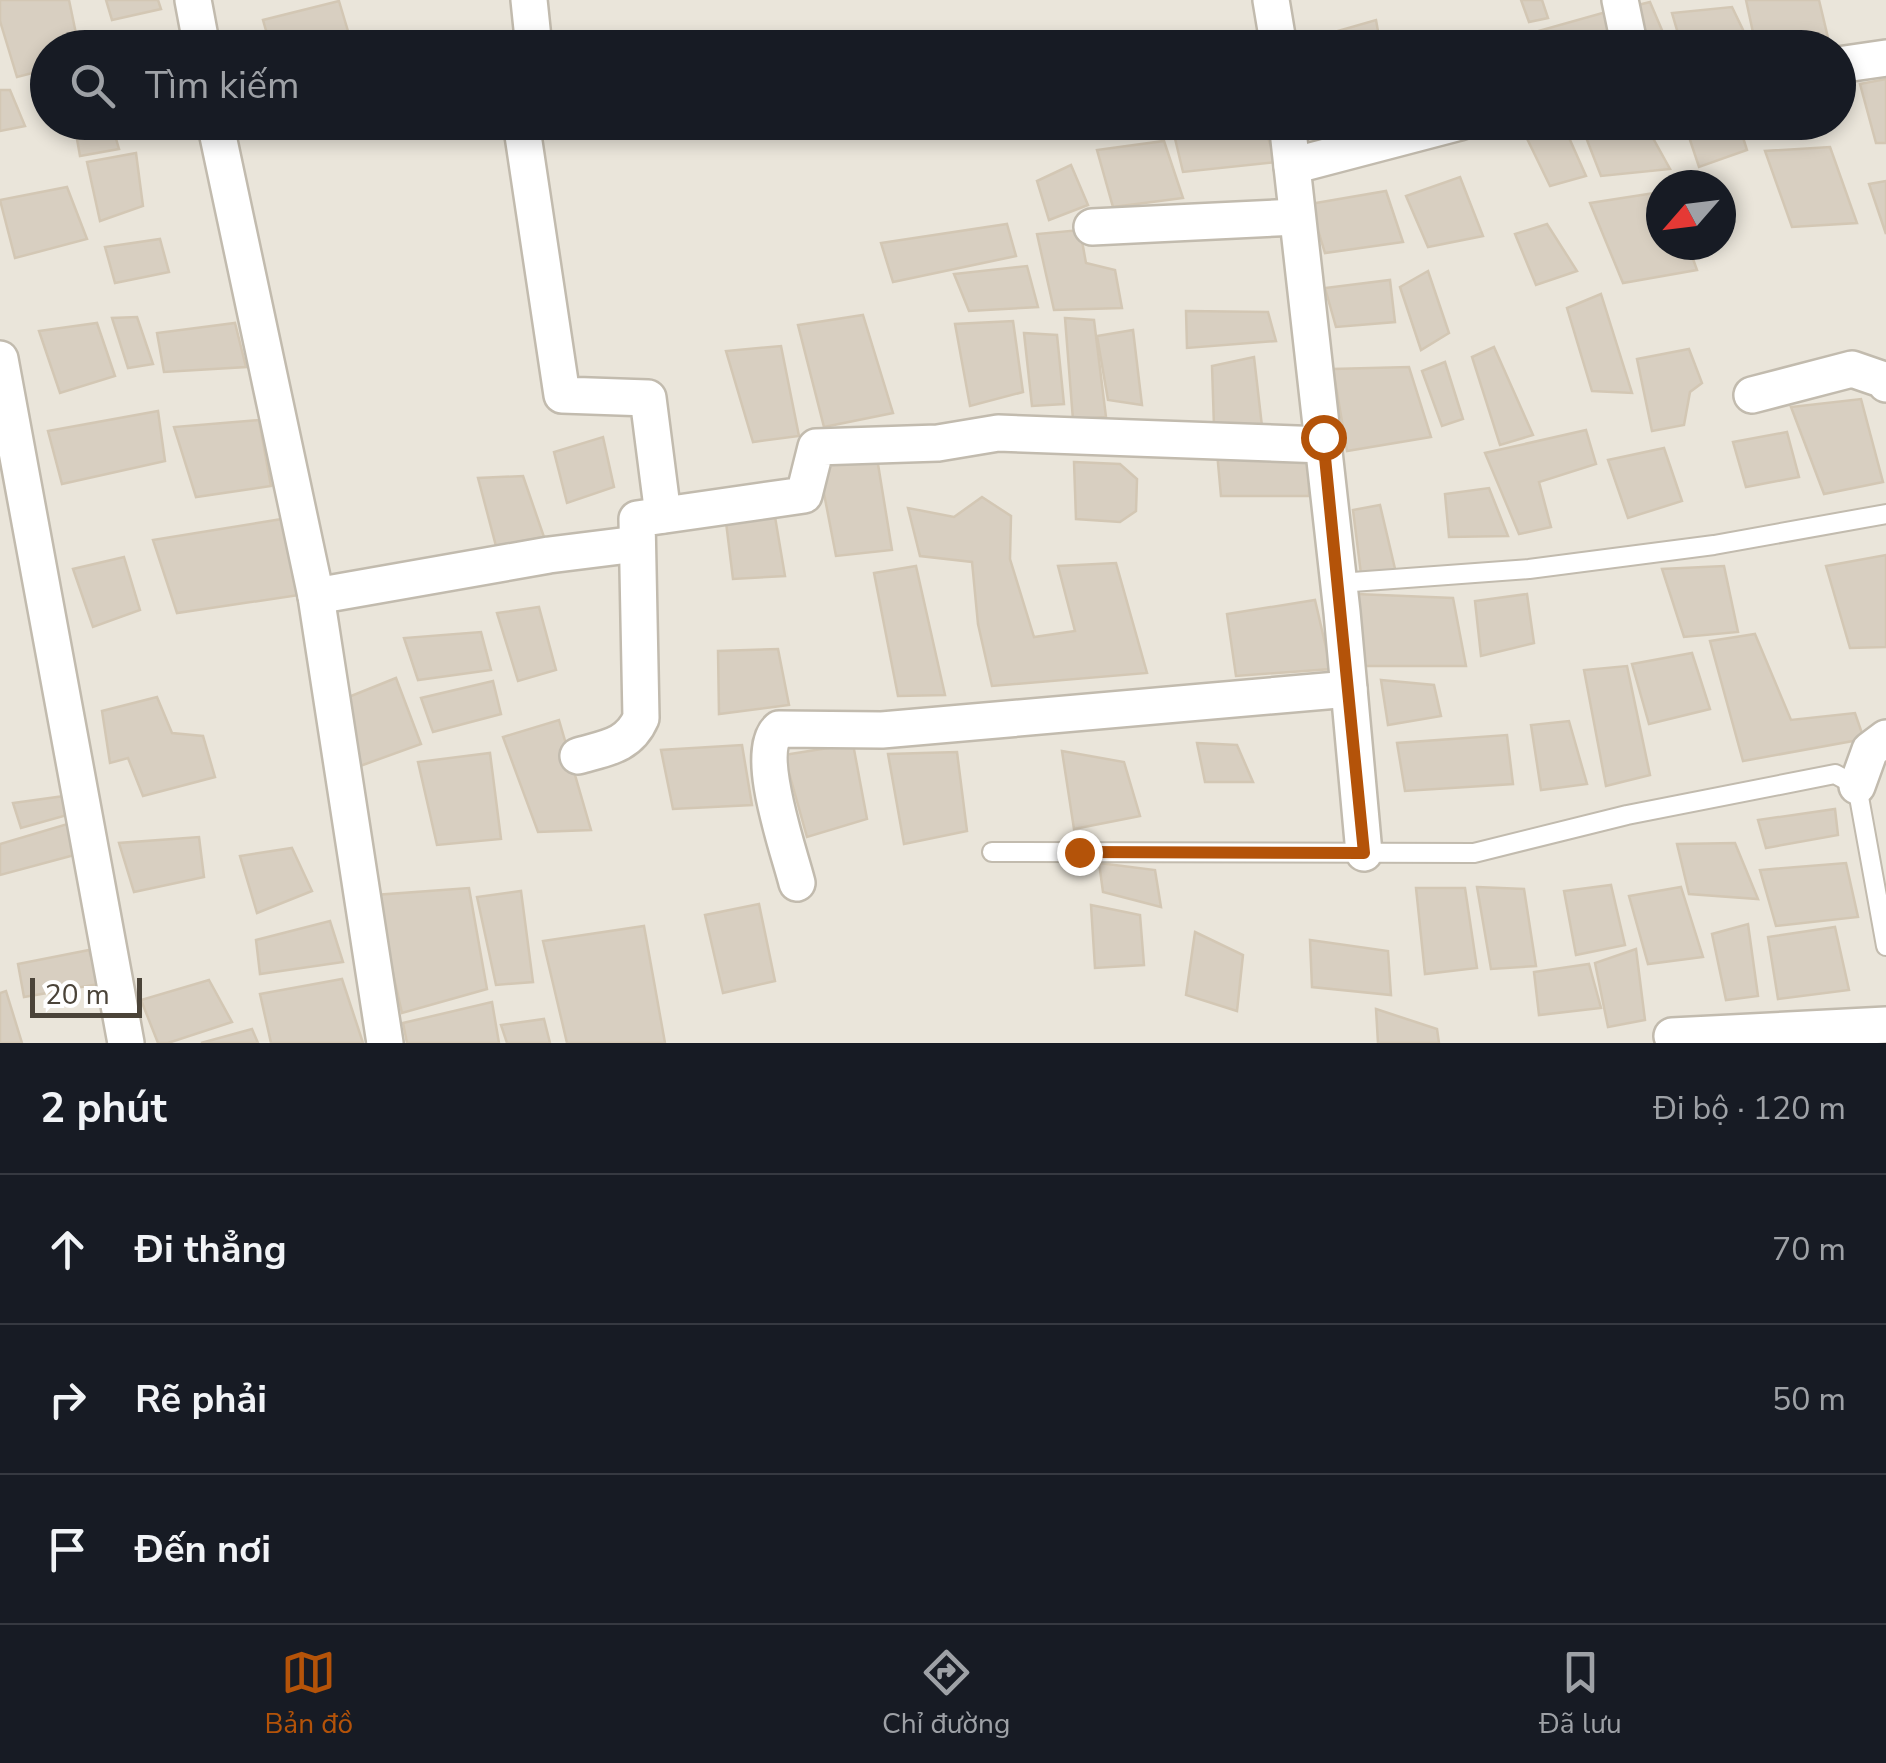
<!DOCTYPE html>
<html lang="vi">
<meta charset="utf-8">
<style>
body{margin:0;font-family:"Nunito Sans",sans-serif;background:#20242c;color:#f1f3f6}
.compass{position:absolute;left:1646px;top:170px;width:90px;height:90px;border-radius:50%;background:#171b24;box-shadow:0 5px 15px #0003;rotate:242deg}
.scale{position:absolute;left:30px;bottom:25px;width:112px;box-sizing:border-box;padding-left:10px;border:5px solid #4b4439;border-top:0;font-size:28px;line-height:35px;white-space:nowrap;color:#4b4439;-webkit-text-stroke:8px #fff;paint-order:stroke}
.stop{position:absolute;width:30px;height:30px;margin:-22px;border:8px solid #b45309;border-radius:50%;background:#fff}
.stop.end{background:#b45309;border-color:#fff;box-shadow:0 2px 10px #0008}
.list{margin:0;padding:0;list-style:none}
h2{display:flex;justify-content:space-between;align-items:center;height:130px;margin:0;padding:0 40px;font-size:42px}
h2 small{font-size:32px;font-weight:400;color:#9ea1a6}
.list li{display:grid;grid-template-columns:65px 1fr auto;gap:30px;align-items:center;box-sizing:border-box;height:150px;padding:0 40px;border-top:2px solid #363941}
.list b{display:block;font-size:38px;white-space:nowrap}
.list em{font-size:32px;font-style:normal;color:#9ea1a6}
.icon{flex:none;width:55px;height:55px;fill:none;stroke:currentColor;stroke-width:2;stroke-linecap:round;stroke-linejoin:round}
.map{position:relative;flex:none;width:1886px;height:1043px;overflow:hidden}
.search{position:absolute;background:#171b24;box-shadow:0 5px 15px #0003;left:30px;right:30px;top:30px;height:110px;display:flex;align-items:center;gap:25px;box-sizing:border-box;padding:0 35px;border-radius:55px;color:#9ea1a6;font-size:38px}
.sheet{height:580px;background:#171b24}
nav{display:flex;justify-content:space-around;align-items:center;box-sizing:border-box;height:140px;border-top:2px solid #363941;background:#171b24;font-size:28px;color:#9ea1a6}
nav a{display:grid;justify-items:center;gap:5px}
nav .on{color:#b45309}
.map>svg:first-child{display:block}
.residential{fill:#eae5da;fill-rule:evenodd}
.building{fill:#d8cfc1;stroke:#d3c7b4;stroke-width:2.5}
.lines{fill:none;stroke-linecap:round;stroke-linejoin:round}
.service-casing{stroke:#c2bbae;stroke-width:22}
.minor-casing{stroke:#c2bbae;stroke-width:40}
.service{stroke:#fff;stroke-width:18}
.minor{stroke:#fff;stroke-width:35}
.route{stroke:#b45309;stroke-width:12}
</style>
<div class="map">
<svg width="1886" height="1043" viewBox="0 0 1886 1043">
<rect width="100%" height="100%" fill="#f6f3ec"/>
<path class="residential" d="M 0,0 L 1886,0 L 1886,1043 L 0,1043 ZM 48,48 L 1838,48 L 1838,122 L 48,122 ZM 1661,185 L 1721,185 L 1721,245 L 1661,245 Z"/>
<g class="building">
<path d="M 0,0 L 69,0 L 79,48 L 48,48 L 48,69 L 17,77 L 0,21 Z"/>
<path d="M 106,0 L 158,0 L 161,9 L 112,20 Z"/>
<path d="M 1521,0 L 1542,0 L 1548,18 L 1529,22 Z"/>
<path d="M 1746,0 L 1819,0 L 1829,42 L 1754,37 Z"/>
<path d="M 339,1 L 353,48 L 271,48 L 263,20 Z"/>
<path d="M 1650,2 L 1667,42 L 1649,48 L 1630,48 L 1622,9 Z"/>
<path d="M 1732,7 L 1746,36 L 1682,47 L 1672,13 Z"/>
<path d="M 1606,12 L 1618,48 L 1536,48 L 1531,33 Z"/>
<path d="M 1376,20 L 1381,48 L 1289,48 L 1289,45 Z"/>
<path d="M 1886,79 L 1886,143 L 1876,143 L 1860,84 Z"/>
<path d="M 0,90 L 10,90 L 25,126 L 0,131 Z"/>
<path d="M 74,122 L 111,122 L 119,149 L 80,156 Z"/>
<path d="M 1209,122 L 1263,122 L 1276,162 L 1183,172 L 1172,126 L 1210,131 Z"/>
<path d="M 1319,122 L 1409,122 L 1327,140 Z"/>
<path d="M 1519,122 L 1562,122 L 1586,176 L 1550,186 Z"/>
<path d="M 1580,122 L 1644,122 L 1670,169 L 1601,176 Z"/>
<path d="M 1684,122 L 1738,122 L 1747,150 L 1699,167 Z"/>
<path d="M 1164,141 L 1183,198 L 1113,207 L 1097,150 Z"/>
<path d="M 1830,147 L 1857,223 L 1792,227 L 1765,151 Z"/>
<path d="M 136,153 L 143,206 L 100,221 L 87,162 Z"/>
<path d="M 1071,165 L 1088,205 L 1049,220 L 1037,181 Z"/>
<path d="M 1460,177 L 1483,236 L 1428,247 L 1406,196 Z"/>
<path d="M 1886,181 L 1886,234 L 1869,184 Z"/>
<path d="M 67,187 L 87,239 L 15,258 L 0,200 Z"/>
<path d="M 1386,191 L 1403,242 L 1325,253 L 1310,204 Z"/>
<path d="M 1661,192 L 1661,245 L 1688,245 L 1697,270 L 1623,283 L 1590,203 Z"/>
<path d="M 1007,224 L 1016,256 L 893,282 L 881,243 Z"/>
<path d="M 1547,224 L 1577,271 L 1536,285 L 1515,234 Z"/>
<path d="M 1080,230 L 1086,263 L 1115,270 L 1122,308 L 1054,310 L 1037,234 Z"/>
<path d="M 160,239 L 169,272 L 115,283 L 105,247 Z"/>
<path d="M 1027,266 L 1038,307 L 969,311 L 954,274 Z"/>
<path d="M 1428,271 L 1449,333 L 1421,350 L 1400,287 Z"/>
<path d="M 1390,280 L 1395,322 L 1336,327 L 1325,288 Z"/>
<path d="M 1601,294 L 1632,393 L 1592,391 L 1567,308 Z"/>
<path d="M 1186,311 L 1268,312 L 1276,341 L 1187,348 Z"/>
<path d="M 863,315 L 893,413 L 824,427 L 798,325 Z"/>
<path d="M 137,317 L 153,364 L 128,368 L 112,318 Z"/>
<path d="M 1065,318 L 1094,320 L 1106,417 L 1073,420 Z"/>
<path d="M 1013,321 L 1023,392 L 970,406 L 955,324 Z"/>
<path d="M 97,323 L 115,376 L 60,393 L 39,331 Z"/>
<path d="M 235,323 L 246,367 L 164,372 L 157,333 Z"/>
<path d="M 1133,330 L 1142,405 L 1108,400 L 1097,336 Z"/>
<path d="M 1024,333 L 1057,335 L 1064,404 L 1032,406 Z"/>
<path d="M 781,346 L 799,436 L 753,442 L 726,351 Z"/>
<path d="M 1494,347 L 1533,435 L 1500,445 L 1472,357 Z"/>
<path d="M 1689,349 L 1702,383 L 1690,392 L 1684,425 L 1652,431 L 1637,359 Z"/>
<path d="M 1254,357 L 1263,435 L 1214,427 L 1212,366 Z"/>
<path d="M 1445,362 L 1463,419 L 1442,426 L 1422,371 Z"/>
<path d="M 1409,367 L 1431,437 L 1347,451 L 1333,369 Z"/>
<path d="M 1861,399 L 1883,482 L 1824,494 L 1791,407 Z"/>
<path d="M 158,411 L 165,461 L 62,484 L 48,431 Z"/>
<path d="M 259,420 L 271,486 L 196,497 L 174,427 Z"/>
<path d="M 1586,430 L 1596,464 L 1539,482 L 1551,527 L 1519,534 L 1485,453 Z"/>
<path d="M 1787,432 L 1799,477 L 1746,487 L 1733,442 Z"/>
<path d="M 603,437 L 614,487 L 567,503 L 554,452 Z"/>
<path d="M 1664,448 L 1682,501 L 1628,518 L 1608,460 Z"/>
<path d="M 816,452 L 877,458 L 892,550 L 836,556 Z"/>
<path d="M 1217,452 L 1309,455 L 1309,496 L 1221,496 Z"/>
<path d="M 1074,462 L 1120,464 L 1137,479 L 1136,511 L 1120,522 L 1076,519 Z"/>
<path d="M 523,476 L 544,537 L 496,546 L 478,478 Z"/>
<path d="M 1489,488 L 1508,536 L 1449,537 L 1445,494 Z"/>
<path d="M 982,497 L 1011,516 L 1010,559 L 1034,637 L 1075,631 L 1058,566 L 1116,563 L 1147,673 L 992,686 L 978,624 L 972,562 L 920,556 L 908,508 L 954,517 Z"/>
<path d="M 773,505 L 785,576 L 733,579 L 724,506 Z"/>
<path d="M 1380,505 L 1396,573 L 1361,574 L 1353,510 Z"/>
<path d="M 282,519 L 299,595 L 177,613 L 153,540 Z"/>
<path d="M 1886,555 L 1886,647 L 1850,648 L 1826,566 Z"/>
<path d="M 124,557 L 140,610 L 93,627 L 73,569 Z"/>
<path d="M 916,566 L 945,695 L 898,696 L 874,573 Z"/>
<path d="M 1724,566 L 1738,632 L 1684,637 L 1662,569 Z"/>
<path d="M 1356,594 L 1453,598 L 1466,666 L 1359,666 Z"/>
<path d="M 1527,594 L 1534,643 L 1481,656 L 1475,601 Z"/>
<path d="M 1315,600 L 1331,669 L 1236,676 L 1227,614 Z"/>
<path d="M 539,607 L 556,670 L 518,681 L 497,613 Z"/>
<path d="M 481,632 L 491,670 L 418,680 L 404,638 Z"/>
<path d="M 1755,634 L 1791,720 L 1855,713 L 1864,739 L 1743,761 L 1710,641 Z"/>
<path d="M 778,649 L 789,705 L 719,714 L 718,651 Z"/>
<path d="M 1692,653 L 1710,709 L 1649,724 L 1632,664 Z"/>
<path d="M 1627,666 L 1650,775 L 1606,786 L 1584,670 Z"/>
<path d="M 396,678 L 421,744 L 360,766 L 341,700 Z"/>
<path d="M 1381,680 L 1434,685 L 1441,716 L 1388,725 Z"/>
<path d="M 493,681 L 501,714 L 433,732 L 421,698 Z"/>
<path d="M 157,697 L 172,733 L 203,736 L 215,777 L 143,796 L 128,758 L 110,763 L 102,711 Z"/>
<path d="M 559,720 L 591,830 L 538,832 L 503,737 Z"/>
<path d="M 1569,721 L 1587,784 L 1541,790 L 1531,725 Z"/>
<path d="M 1507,735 L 1513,784 L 1405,791 L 1397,743 Z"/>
<path d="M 1197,743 L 1237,745 L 1253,782 L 1205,782 Z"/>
<path d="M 853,744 L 867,819 L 807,837 L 784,755 Z"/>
<path d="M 742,745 L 752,805 L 673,809 L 661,750 Z"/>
<path d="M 1062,751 L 1124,762 L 1140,816 L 1074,829 Z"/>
<path d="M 957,752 L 967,831 L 904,844 L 888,754 Z"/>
<path d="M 490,753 L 501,839 L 437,845 L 418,762 Z"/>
<path d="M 72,795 L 78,812 L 21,828 L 13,803 Z"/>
<path d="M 1835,809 L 1838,835 L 1766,848 L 1758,820 Z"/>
<path d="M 74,822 L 78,854 L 0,875 L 0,844 Z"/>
<path d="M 199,837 L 204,877 L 134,892 L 119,843 Z"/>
<path d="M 1735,843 L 1758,899 L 1689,894 L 1677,844 Z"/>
<path d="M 292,848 L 312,891 L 257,913 L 240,856 Z"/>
<path d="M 1099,863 L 1155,870 L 1161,907 L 1103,892 Z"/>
<path d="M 1846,863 L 1858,917 L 1776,926 L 1760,870 Z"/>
<path d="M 1611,885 L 1625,945 L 1576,955 L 1564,891 Z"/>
<path d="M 1477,887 L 1524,889 L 1536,966 L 1491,969 Z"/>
<path d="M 1681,887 L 1703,957 L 1648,964 L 1629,896 Z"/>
<path d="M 469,888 L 487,989 L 402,1013 L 375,895 Z"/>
<path d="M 1416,888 L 1465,888 L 1477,968 L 1425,974 Z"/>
<path d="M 521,891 L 533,982 L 496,985 L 477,897 Z"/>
<path d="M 759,904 L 775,981 L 723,993 L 705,915 Z"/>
<path d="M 1091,905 L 1140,915 L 1144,965 L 1095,968 Z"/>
<path d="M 330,921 L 343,962 L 260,974 L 256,940 Z"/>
<path d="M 1748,924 L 1758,996 L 1726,1000 L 1712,934 Z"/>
<path d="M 644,926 L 665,1043 L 567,1043 L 543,941 Z"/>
<path d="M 1835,927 L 1849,990 L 1778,999 L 1768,937 Z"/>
<path d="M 1195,932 L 1243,955 L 1237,1011 L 1186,995 Z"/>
<path d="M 1310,940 L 1388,951 L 1391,995 L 1312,987 Z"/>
<path d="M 1636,949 L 1645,1020 L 1608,1027 L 1595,963 Z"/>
<path d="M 89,950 L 99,984 L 24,997 L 18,964 Z"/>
<path d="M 1589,964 L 1601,1008 L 1539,1015 L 1534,972 Z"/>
<path d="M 342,979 L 363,1043 L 271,1043 L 260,994 Z"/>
<path d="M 209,980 L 232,1022 L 168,1043 L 158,1043 L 141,1000 Z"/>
<path d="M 6,991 L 22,1043 L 0,1043 L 0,993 Z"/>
<path d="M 492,1002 L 499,1043 L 407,1043 L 403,1023 Z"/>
<path d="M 1376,1009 L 1437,1029 L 1439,1043 L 1378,1043 Z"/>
<path d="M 544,1019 L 550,1043 L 507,1043 L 501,1025 Z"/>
<path d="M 252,1029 L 258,1043 L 201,1043 Z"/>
</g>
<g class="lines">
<g class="service-casing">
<g id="service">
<path d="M 1339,583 L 1529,569 L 1714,545 L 1886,514"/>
<path d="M 992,852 L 1474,853 L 1627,815 L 1835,774 L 1857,786 L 1886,946"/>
</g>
</g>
<g class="minor-casing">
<g id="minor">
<path d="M 193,0 L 202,48"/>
<path d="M 529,0 L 534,48"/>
<path d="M 1271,0 L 1279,48"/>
<path d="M 1620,0 L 1630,48"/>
<path d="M 1838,65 L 1886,58"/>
<path d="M 215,122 L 316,596 L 385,1043"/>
<path d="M 521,122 L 562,395 L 648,398 L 663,515"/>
<path d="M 1287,122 L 1342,612 L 1364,853"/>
<path d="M 1292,166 L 1460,122"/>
<path d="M 1092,227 L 1297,217"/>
<path d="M 0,359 L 126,1043"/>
<path d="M 1752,395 L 1852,369 L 1884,380 L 1886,384"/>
<path d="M 316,596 L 549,555 L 637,544"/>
<path d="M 578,756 C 606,748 629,746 641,718 L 637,519 L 804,495 L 816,447 L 938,443 L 998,433 L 1324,445"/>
<path d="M 1857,786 L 1870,750 L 1886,738"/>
<path d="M 797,883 C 789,851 753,752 779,729 L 882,730 L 1349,689"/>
<path d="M 1672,1036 L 1886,1025"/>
</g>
</g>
<use href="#service" class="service"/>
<use href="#minor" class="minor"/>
</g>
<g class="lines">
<path class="route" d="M 1079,852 L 1364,853 L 1323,437"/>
</g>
</svg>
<svg class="compass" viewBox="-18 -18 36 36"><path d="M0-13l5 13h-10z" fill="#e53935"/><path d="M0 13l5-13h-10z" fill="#9ea1a6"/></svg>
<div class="scale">20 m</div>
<div class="stop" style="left:1323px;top:437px"></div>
<div class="stop end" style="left:1079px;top:852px"></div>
<div class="search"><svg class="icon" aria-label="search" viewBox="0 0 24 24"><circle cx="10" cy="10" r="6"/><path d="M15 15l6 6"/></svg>Tìm kiếm</div>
</div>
<section class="sheet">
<h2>2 phút<small>Đi bộ · 120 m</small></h2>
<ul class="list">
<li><svg class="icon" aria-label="ahead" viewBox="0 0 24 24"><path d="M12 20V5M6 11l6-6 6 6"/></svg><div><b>Đi thẳng</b></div><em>70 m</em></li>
<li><svg class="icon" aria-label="right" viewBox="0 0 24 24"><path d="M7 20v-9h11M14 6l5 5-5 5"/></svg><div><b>Rẽ phải</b></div><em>50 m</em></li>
<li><svg class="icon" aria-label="arrive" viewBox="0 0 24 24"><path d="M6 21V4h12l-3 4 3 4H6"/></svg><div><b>Đến nơi</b></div></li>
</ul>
</section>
<nav>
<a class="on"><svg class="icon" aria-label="map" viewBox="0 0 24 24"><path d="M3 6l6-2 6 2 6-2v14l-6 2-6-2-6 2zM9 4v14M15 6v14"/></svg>Bản đồ</a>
<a><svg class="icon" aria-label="directions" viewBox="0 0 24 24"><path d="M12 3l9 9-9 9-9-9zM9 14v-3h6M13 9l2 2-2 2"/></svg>Chỉ đường</a>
<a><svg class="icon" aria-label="saved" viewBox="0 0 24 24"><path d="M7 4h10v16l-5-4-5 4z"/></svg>Đã lưu</a>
</nav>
